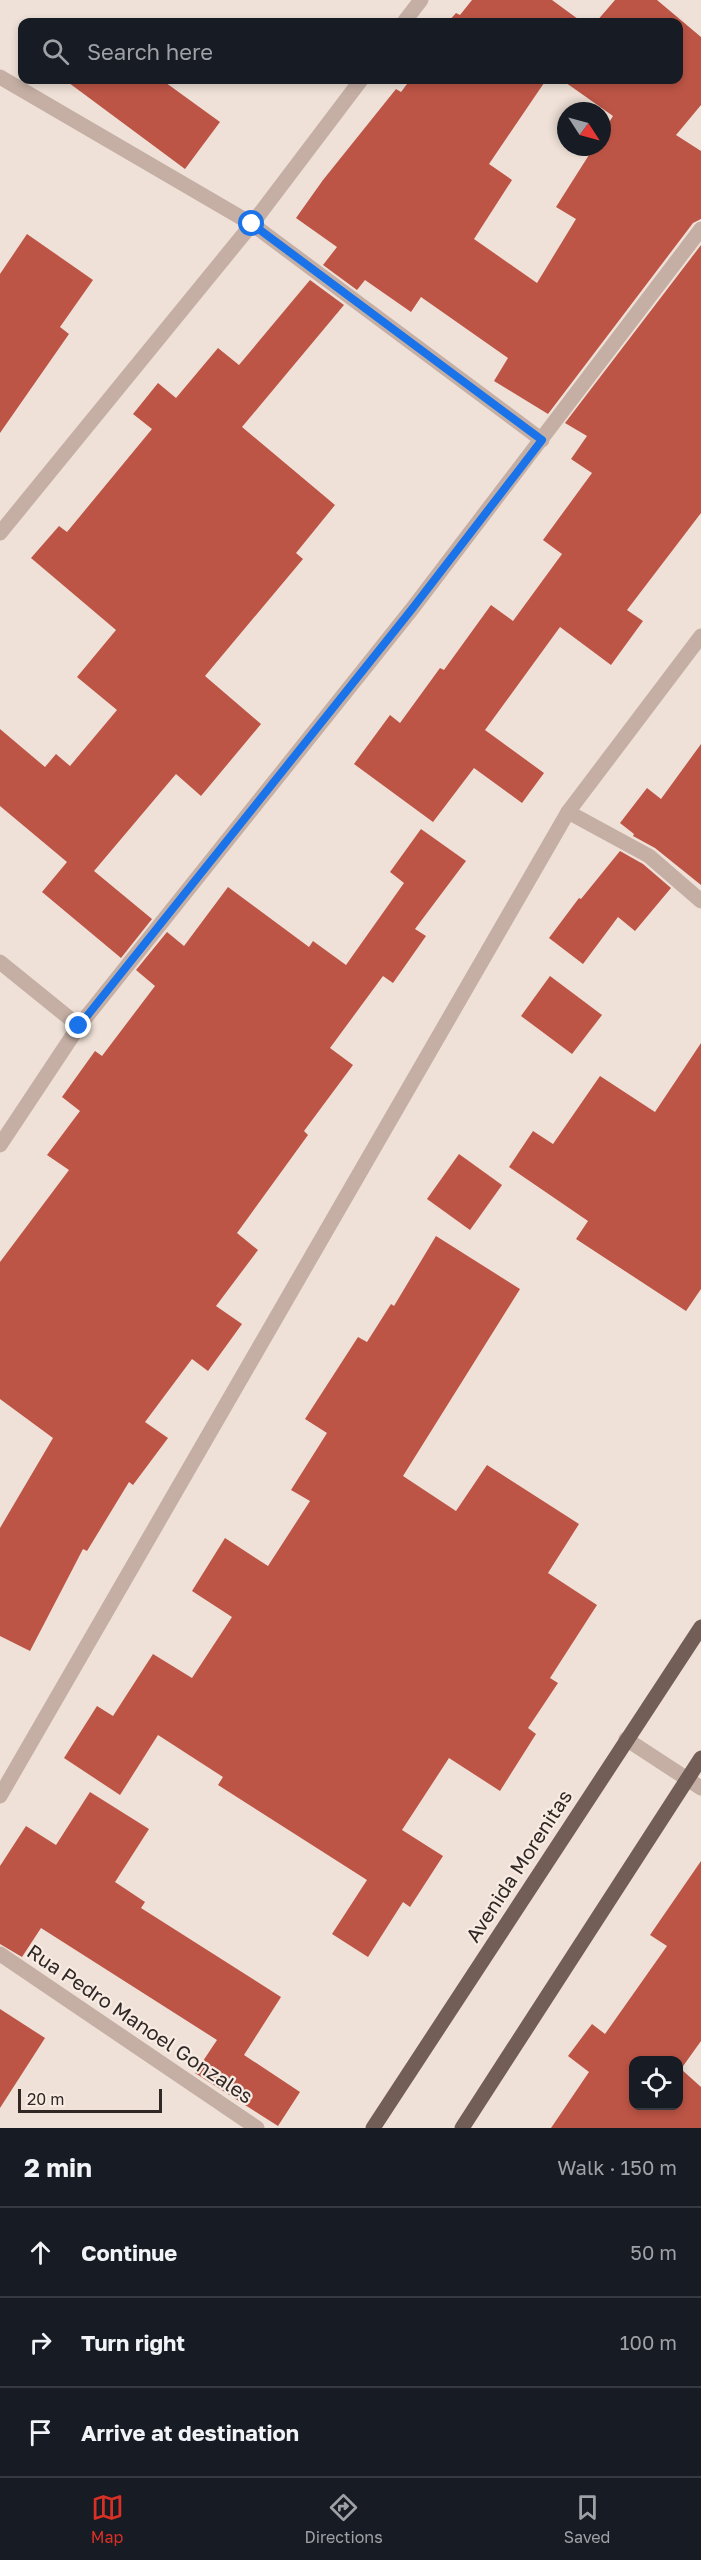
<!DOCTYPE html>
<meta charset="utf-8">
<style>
body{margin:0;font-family:"Golos Text",sans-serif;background:#20242c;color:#f1f3f6}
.controls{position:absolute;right:18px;bottom:18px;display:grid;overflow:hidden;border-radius:12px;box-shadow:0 3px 9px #0003}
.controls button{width:54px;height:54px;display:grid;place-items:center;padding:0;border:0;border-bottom:2px solid #363941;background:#171b24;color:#f1f3f6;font:30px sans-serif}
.compass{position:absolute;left:557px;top:102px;width:54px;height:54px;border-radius:50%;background:#171b24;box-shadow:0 3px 9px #0003;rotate:126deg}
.scale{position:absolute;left:18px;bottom:15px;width:144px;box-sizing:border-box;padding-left:6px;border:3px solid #312825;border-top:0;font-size:16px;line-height:21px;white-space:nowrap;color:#312825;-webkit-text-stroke:4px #f7ebe3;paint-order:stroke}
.stop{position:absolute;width:18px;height:18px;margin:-14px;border:4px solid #1a73e8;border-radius:50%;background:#fff}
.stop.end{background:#1a73e8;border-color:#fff;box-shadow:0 2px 6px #0008}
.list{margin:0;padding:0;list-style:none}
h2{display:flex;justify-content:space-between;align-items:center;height:78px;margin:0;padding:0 24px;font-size:26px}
h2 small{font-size:20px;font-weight:400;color:#9ea1a6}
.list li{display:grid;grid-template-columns:39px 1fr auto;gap:18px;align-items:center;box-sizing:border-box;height:90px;padding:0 24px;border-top:2px solid #363941}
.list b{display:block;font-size:22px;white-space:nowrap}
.list em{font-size:20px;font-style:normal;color:#9ea1a6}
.icon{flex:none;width:33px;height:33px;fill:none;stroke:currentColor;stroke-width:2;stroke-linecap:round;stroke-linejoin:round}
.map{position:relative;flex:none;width:701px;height:2128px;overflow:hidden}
.search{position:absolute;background:#171b24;box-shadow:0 3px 9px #0003;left:18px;right:18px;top:18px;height:66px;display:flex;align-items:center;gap:15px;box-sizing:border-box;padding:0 21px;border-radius:12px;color:#9ea1a6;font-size:22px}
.sheet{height:348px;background:#171b24}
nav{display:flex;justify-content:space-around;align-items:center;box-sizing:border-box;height:84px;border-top:2px solid #363941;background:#171b24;font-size:16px;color:#9ea1a6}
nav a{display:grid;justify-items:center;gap:3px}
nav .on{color:#d93025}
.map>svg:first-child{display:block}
.building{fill:#bd5546;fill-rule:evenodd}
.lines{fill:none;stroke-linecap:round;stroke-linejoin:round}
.minor{stroke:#c5afa4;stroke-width:15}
.major{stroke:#735d57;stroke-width:15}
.route{stroke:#1a73e8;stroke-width:8}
.labels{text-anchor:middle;stroke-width:4.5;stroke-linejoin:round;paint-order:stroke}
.street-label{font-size:20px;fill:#312825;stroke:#f7ebe3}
</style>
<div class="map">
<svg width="701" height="2128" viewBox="0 0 701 2128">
<rect width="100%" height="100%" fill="#efe1d7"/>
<g class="building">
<path d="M 472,0 L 552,0 L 582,22 L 448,22 L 456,13 L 460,15 Z"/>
<path d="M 615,0 L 657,0 L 701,37 L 701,105 L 676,135 L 701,151 L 701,219 L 693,223 L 548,414 L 494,381 L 508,358 L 421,297 L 411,312 L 365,280 L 357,290 L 323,265 L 337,247 L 296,218 L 323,180 L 396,89 L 401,92 L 410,80 L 546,80 L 489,164 L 512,180 L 474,239 L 537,283 L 576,219 L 556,207 L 594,147 L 602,147 L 602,134 L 613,116 L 562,80 L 678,80 L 678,22 L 596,22 Z"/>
<path d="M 65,80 L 162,80 L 220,122 L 185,169 Z"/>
<path d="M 27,234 L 93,280 L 60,327 L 69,334 L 0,433 L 0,274 Z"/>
<path d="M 701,245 L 701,513 L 627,610 L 643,621 L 611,665 L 560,627 L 485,730 L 544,773 L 522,803 L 474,768 L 433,822 L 354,764 L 390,715 L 400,723 L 440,668 L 444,670 L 491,605 L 513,621 L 562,554 L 543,540 L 592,473 L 571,459 L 587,436 L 565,423 Z"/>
<path d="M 310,280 L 344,305 L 242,427 L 335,505 L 296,553 L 303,559 L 205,676 L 261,724 L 201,796 L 176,774 L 94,871 L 152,919 L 121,958 L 42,892 L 67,862 L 0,806 L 0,729 L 45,767 L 56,754 L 70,766 L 117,710 L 77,677 L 116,630 L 31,558 L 59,526 L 67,532 L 152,429 L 133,414 L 158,383 L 176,398 L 218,348 L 239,365 Z"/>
<path d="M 701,744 L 701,885 L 655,848 L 633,836 L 634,834 L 620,823 L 647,788 L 661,799 Z"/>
<path d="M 421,829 L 466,861 L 415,929 L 426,936 L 393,983 L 383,976 L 330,1048 L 353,1065 L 304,1131 L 308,1135 L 237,1233 L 258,1250 L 216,1306 L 242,1324 L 208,1371 L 192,1359 L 145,1422 L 168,1438 L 133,1485 L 129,1482 L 87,1551 L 83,1549 L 30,1651 L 0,1636 L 0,1528 L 53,1438 L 0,1399 L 0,1262 L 69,1170 L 47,1155 L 80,1111 L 62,1097 L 95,1051 L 102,1056 L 155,986 L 136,970 L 167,932 L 184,946 L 228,887 L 309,947 L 313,941 L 346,965 L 404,883 L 390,872 Z"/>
<path d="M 620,851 L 643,864 L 671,888 L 635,931 L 618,917 L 583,964 L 549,938 L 579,898 L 581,899 Z"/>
<path d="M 550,976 L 602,1015 L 572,1054 L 521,1016 Z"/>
<path d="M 701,1043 L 701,1289 L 686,1311 L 576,1239 L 588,1221 L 509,1167 L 533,1131 L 553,1144 L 600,1076 L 655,1112 Z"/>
<path d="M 459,1154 L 502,1185 L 470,1230 L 427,1199 Z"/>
<path d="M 436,1236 L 520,1289 L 403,1476 L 456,1511 L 487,1465 L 579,1524 L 548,1573 L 597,1605 L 550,1678 L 558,1683 L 528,1728 L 536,1734 L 500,1791 L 449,1758 L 402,1830 L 443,1856 L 410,1907 L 403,1902 L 368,1957 L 332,1934 L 367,1880 L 218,1785 L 223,1777 L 158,1735 L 120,1795 L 64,1758 L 97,1706 L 113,1716 L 153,1654 L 192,1678 L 232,1617 L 192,1591 L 225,1538 L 268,1566 L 310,1501 L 291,1490 L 327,1433 L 305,1419 L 358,1337 L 367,1342 L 391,1304 L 394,1306 Z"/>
<path d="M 90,1792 L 149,1829 L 115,1882 L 145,1902 L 141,1908 L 281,1997 L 244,2055 L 300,2092 L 278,2126 L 195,2073 L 217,2040 L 41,1928 L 22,1957 L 0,1944 L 0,1866 L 26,1826 L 56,1845 Z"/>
<path d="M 701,1861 L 701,2041 L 681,2069 L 701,2087 L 701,2128 L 551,2128 L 589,2072 L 568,2056 L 592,2024 L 605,2034 L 667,1946 L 650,1935 ZM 633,2061 L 678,2061 L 678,2106 L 633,2106 Z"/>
<path d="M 0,2009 L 45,2038 L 0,2108 Z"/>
</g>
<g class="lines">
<g class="minor">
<path d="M 404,22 L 421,0"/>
<path d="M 0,77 L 252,224 L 542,440"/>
<path d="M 0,533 L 252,224 L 361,80"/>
<path d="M 568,812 L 649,856 L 701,901"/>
<path d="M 0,962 L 79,1026"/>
<path d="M 0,1145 L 79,1026 L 412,609 L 701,229"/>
<path d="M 626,1739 L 701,1788"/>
<path d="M 0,1796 L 568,812 L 701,636"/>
<path d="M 0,1954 L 257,2128"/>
</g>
<g class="major">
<path d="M 373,2128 L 701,1627"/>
<path d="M 462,2128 L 701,1758"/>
</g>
</g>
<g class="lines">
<path class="route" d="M 79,1026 L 412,609 L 542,440 L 252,224"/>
</g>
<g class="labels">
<g class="street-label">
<text transform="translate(519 1866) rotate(-57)" y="7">Avenida Morenitas</text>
<text transform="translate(140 2024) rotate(34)" y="7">Rua Pedro Manoel Gonzales</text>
</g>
</g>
</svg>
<div class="controls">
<button><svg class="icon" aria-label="locate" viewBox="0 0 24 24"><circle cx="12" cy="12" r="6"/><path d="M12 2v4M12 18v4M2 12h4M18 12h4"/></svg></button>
</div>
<svg class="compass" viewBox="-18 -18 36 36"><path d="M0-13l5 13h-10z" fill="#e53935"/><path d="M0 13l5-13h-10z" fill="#9ea1a6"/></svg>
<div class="scale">20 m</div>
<div class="stop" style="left:252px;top:224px"></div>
<div class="stop end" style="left:79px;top:1026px"></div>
<div class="search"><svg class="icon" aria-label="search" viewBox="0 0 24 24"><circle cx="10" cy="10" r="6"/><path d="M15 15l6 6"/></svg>Search here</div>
</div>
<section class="sheet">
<h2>2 min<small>Walk · 150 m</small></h2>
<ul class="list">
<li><svg class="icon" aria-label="ahead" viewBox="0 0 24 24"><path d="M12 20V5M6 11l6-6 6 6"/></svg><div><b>Continue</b></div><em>50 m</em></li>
<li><svg class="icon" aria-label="right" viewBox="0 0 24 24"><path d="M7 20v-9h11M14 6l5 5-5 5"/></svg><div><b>Turn right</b></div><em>100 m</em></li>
<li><svg class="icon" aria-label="arrive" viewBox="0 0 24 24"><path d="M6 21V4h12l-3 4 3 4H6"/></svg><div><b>Arrive at destination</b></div></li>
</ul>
</section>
<nav>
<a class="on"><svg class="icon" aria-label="map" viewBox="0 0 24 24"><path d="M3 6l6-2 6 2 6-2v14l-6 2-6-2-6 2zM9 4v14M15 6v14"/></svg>Map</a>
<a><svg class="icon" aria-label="directions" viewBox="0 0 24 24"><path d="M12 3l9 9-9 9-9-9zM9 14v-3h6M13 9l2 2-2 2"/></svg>Directions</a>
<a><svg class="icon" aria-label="saved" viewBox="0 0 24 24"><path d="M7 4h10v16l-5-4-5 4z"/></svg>Saved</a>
</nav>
